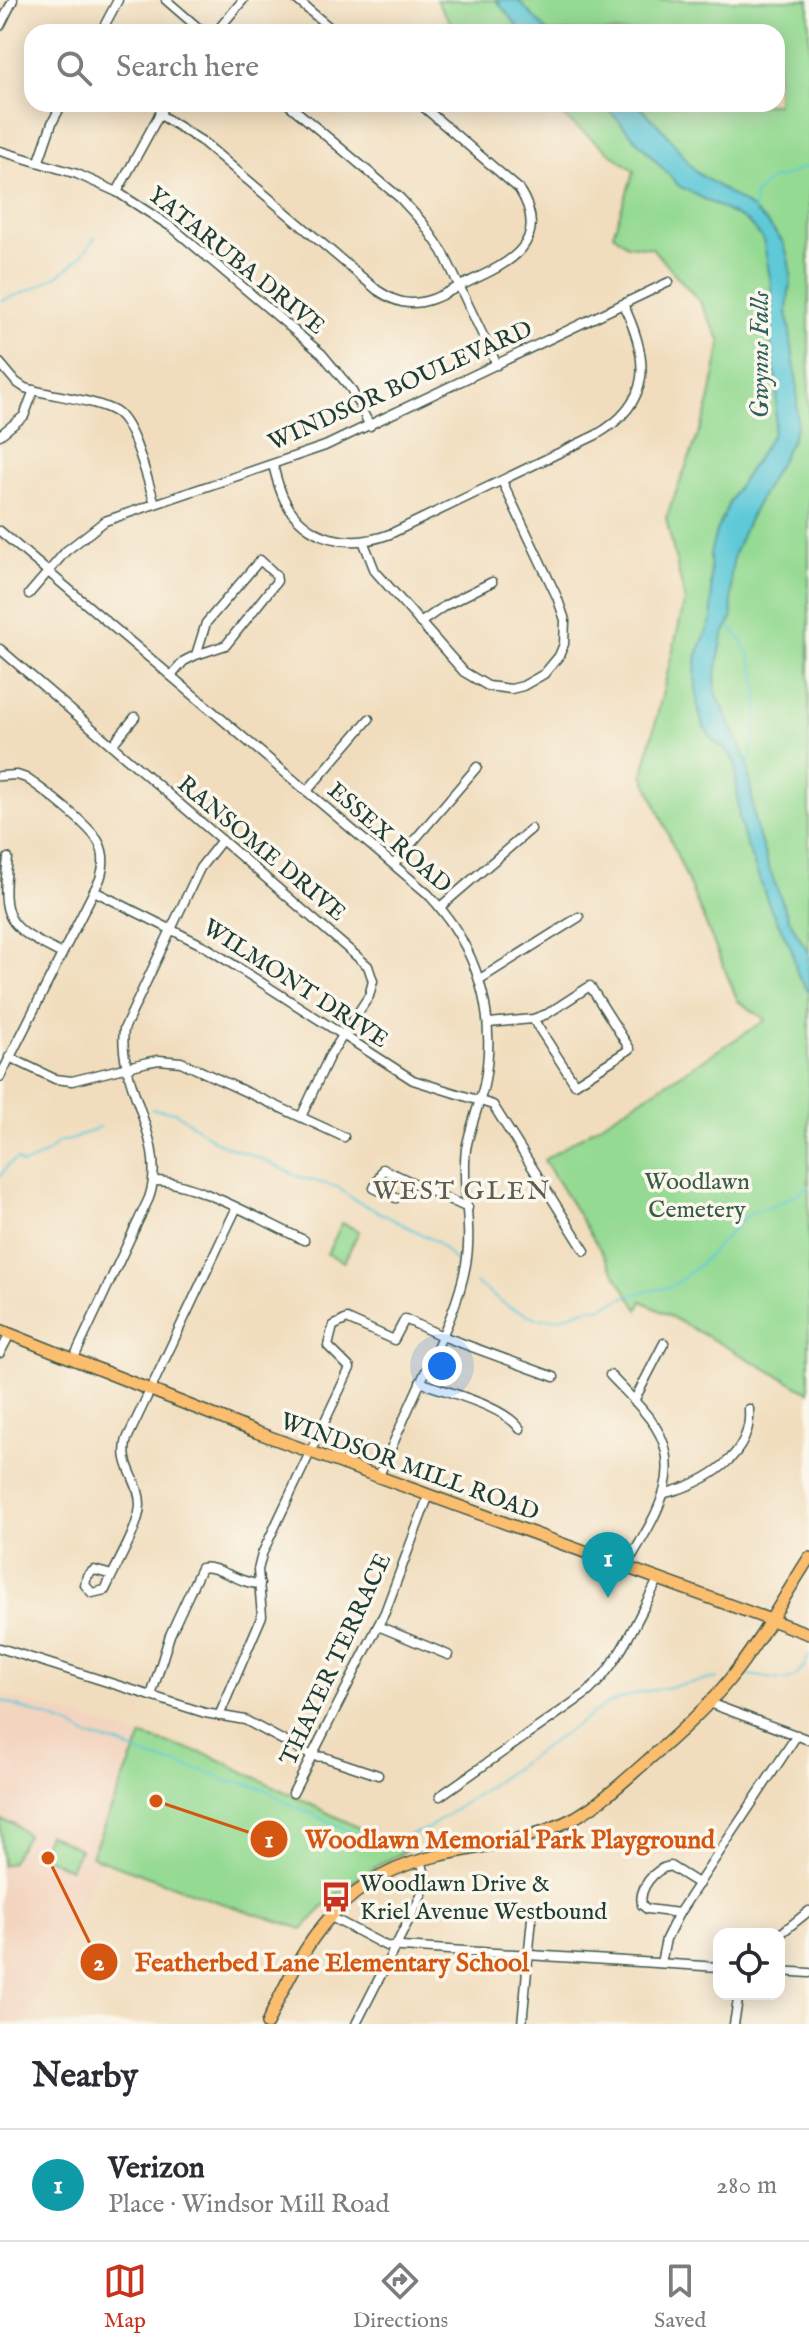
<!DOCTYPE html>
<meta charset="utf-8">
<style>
body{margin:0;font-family:"IM FELL English",serif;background:#f2f2f3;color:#2b2b33}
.controls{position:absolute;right:24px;bottom:24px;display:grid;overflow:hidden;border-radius:16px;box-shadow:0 4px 20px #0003}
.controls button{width:72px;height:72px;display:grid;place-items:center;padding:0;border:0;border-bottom:2px solid #e1e1e2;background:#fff;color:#2b2b33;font:40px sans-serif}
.you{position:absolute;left:442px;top:1366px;width:28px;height:28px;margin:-20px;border:6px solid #fff;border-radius:50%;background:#1a73e8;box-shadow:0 0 0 12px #1a73e833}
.badge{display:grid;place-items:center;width:52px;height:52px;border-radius:50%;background:#c8321e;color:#fff;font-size:26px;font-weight:700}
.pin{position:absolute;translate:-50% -66px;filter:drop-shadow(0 2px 4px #0008)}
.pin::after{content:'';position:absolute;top:42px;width:28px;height:24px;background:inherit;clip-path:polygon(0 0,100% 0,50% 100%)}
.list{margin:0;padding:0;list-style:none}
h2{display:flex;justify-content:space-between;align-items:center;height:104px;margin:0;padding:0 32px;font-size:34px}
h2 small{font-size:26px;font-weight:400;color:#7c7c81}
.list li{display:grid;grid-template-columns:52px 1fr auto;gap:24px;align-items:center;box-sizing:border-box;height:112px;padding:0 32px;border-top:2px solid #e1e1e2}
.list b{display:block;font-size:30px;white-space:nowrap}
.list p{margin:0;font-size:26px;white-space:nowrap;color:#7c7c81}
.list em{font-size:26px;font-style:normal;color:#7c7c81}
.icon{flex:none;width:44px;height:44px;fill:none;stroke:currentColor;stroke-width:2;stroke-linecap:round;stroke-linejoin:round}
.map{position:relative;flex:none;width:809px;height:2024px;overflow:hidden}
.search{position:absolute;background:#fff;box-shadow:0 4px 20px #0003;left:24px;right:24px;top:24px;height:88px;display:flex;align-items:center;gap:20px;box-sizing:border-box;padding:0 28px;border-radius:24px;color:#7c7c81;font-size:30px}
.sheet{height:216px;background:#fff}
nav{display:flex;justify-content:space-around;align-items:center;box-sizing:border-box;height:112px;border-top:2px solid #e1e1e2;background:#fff;font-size:22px;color:#7c7c81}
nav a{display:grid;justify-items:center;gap:4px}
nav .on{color:#c8321e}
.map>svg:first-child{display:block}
.built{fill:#f3d4bf}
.green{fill:#95da93;stroke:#5a8c64;stroke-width:2}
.water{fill:#5ec9d8;stroke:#3e8386;stroke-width:2}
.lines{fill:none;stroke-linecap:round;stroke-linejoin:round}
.stream{stroke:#5ec9d8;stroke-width:2}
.minor-casing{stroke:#3e5549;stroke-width:11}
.major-casing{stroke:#3e5549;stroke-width:14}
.minor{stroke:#fff;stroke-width:8}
.major{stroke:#fabe6e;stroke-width:11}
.labels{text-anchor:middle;stroke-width:7;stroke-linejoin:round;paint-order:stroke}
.street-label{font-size:24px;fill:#1f3d34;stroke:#fbf7ec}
.park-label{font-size:24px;fill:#375c47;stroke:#fbf7ec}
.poi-label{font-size:24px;fill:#1f3d34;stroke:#fbf7ec;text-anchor:start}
.water-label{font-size:26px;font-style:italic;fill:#2f605d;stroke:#fbf7ec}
.neighbourhood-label{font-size:26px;letter-spacing:2px;fill:#5d5e51;stroke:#fbf7ec}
.leader{fill:none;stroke:#d45610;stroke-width:3}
.callout-dot{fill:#d45610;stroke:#fbf7ec;stroke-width:3}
.mark-label{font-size:24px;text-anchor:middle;font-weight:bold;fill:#fff}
.callout-label{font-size:26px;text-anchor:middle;font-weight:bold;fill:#d45610;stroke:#fbf7ec;stroke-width:7;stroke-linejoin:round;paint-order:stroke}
</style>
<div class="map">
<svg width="809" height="2024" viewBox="0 0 809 2024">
<rect width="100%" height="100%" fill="#fbf7ec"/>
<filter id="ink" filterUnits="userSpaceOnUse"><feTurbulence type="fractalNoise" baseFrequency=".0125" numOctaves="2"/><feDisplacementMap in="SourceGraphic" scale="16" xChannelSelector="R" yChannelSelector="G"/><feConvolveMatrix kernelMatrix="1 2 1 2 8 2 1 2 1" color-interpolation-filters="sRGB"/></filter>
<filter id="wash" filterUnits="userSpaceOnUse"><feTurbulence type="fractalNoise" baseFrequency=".006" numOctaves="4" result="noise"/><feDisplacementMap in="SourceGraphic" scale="32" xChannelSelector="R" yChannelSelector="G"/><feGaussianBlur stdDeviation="1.8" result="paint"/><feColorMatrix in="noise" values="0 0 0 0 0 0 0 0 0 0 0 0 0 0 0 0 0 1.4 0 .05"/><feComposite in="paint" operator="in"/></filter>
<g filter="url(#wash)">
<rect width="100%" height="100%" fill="#f1ddbd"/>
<path class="built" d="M 0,1694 L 142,1736 L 91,1855 L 102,1860 L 25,2024 L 0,2024 Z"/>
<g class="green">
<path d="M 436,0 L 809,0 L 809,1392 L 642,1301 L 638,1310 L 544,1160 L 766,1020 L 738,1001 L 643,774 L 685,600 L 666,518 L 707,412 L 721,342 L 700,302 L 652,248 L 627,245 L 613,234 L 634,171 L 547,104 L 777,104 L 777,32 L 457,32 Z"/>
<path d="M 342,1223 L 359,1231 L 344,1262 L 327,1254 Z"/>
<path d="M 142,1736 L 212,1756 L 406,1851 C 365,1870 332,1894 303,1929 L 212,1900 L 91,1856 Z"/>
<path d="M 0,1820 L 13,1823 L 27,1835 L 10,1863 L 2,1865 Z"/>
<path d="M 48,1834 L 80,1849 L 70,1869 L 39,1854 Z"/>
</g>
<g class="water">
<path d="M 496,0 L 518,0 L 548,32 L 522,32 Z"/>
<path d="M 603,104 L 637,104 L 666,133 L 695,171 L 751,208 L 768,224 L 783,242 L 788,257 L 791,275 L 787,310 L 797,384 L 797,424 L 791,441 L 748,521 L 734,554 L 731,574 L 732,618 L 723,636 L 715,678 L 716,693 L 748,763 L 755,824 L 769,868 L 789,919 L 809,954 L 809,993 L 797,973 L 792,950 L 769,905 L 744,838 L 739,818 L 735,763 L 730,754 L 712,739 L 703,725 L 698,708 L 695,674 L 697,655 L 712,619 L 710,554 L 716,532 L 734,493 L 772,435 L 775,422 L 777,388 L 770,340 L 772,289 L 763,239 L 748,222 L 679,186 Z"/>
</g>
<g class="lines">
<g class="stream">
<path d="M 754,213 L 755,194 L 772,179 C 791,178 795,167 809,167"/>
<path d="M 0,301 C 38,289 75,272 95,237"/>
<path d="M 729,626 C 768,665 760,714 749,763"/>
<path d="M 152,1109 L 175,1112 L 218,1143 L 262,1159 L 299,1177 L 337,1187 L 353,1199 L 437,1242 L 456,1262"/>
<path d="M 0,1177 L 8,1165 L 17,1159 L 22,1164 C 35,1161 50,1152 58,1142 L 71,1140 L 100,1127"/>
<path d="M 476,1283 L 507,1306 L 539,1319 L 560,1318 L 588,1308 L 600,1308 L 627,1296 L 669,1287 L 678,1282 L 699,1265 L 742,1220 L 753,1212 L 776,1205 L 809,1187"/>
<path d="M 749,1675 C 779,1678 795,1692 809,1655"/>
<path d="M 0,1700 L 71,1726 L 89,1737 L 116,1743 L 146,1756 L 214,1774 L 227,1782 L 239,1782 L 266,1790 L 286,1802 L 349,1831 L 365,1842 L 385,1843 L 427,1829 L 607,1704 L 638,1693 L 717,1678"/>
</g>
</g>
</g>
<g filter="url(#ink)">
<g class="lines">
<g class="minor-casing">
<g id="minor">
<path d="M 166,0 L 203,32"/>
<path d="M 297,0 L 335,32"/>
<path d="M 0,26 L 13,0"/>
<path d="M 101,32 L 118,0"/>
<path d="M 216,32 L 243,0"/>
<path d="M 288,104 L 400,198 L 423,223 L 443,252 L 497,365"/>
<path d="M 159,114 L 203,142 L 377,290 C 388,297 398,303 411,303 C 431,303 447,292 464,284 C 505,265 554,245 519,189 L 420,104"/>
<path d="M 0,151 L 77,174 L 117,192 L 173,228 L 322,354 L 351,389 L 370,426"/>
<path d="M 39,161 L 52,123 L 62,104"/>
<path d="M 117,192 L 165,104"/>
<path d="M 0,363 L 16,382 L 25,388 C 50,396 95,399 116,412 C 135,425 147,481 155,503"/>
<path d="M 0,435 L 24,416 L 34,390"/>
<path d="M 273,465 C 276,477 279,490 285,501 C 306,541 351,549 390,534 L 596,435 C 654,402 649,358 623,304"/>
<path d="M 0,531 L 428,894 C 477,946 498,1014 484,1085 C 479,1106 470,1127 466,1149 C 461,1187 473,1226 466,1264 C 459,1304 440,1341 423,1377 C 407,1411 393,1444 378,1478"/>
<path d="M 364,543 L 375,571 L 464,672 L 488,686 L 511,689 L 523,686 L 544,674 L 559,656 L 564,644 L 565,620 L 557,597 L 502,481"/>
<path d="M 29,594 L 66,551 L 105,521 L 325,446 L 669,282"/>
<path d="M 420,623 L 446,605 L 492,582"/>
<path d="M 0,649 L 368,966 L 373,981 L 369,996 L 329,1057 L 301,1117"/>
<path d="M 171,676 L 184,661 L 196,655 L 206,623 L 260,560 L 276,575 L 277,581 L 226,645 L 196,655"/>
<path d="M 112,745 L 135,717"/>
<path d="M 0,776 L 17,775 L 26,778 C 44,790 88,824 98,841 C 105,853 104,867 100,879 L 0,1077"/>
<path d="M 307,791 L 369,719"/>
<path d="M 8,858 C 0,921 8,927 62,954"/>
<path d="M 394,864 L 477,767"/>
<path d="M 94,891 L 206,947 L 413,1080 L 493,1105 L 585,1251"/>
<path d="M 440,907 L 531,829"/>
<path d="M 480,979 L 579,917"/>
<path d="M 489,1023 L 533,1019 L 575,1084 L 630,1049 L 590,986 L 547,1014 L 533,1019"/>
<path d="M 9,1057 L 55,1079 L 72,1081 L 148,1062 L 159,1060 L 181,1062 L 344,1137"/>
<path d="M 154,1181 C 193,1180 266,1223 304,1240"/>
<path d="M 396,1198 L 374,1188 L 383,1169 L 468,1208"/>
<path d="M 0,1353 L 10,1334"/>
<path d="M 73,1360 L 149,1198 C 169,1141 117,1085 124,1029 L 200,868 L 222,840"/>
<path d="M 610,1375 C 625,1391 643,1408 655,1426 C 688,1476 649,1525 625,1568"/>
<path d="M 420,1382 C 448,1393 503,1405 520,1429"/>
<path d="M 634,1401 L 664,1343"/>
<path d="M 666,1493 C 705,1483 753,1456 749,1409"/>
<path d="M 112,1575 L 94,1570 L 87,1576 L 85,1585 L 92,1593 L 105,1590 L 107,1586 C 117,1563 139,1528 140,1505 C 140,1479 119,1466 127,1439 L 236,1209"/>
<path d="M 378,1626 L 448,1655"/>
<path d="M 0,1648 L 205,1713 L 245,1720 L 312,1756 L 324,1757 L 378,1775"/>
<path d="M 151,1696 L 170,1635 L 201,1568 C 217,1564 239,1584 260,1584"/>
<path d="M 709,1703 L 809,1740"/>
<path d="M 219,1716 L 262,1616 L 258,1570 L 262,1554 L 350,1368 L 328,1346 L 333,1326 L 347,1319 L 394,1340 L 405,1319 L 442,1336 L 554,1377"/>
<path d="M 293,1793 L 385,1612 L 428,1497"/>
<path d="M 440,1796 L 587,1693 C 620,1663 637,1619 658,1580"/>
<path d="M 679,1913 L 647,1909 L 642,1905 C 638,1889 654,1869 670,1866 L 699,1884"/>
<path d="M 329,1916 L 386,1946 L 719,1967"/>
<path d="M 779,1935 L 809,1911"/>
<path d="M 661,1963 L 666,1939 L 679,1913 L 797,1735"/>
<path d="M 779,1971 L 809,1973"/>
<path d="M 356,2024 L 422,1894 L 425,1875 L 421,1860"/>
<path d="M 522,2024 L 533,1907"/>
<path d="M 734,2024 L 739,1994"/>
</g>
</g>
<g class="major-casing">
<g id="major">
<path d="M 0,1330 L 256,1432 L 809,1634"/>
<path d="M 267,2024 C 305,1940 343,1874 442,1855 C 488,1845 533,1840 576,1817 C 602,1802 624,1781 647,1761 C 676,1735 705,1710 729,1680 C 760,1642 783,1598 809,1558"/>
</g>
</g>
<use href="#minor" class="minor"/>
<use href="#major" class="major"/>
</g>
</g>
<defs>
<g id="bus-bare" transform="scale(2.4)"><path d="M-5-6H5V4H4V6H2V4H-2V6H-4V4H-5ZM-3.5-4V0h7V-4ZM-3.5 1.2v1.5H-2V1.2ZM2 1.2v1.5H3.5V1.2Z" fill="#c8321e" stroke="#fbf7ec" stroke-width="2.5" paint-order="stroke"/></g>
</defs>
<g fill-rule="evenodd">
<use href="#bus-bare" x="336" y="1897"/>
</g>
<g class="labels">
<g class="street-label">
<text transform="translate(237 260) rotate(39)" y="8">YATARUBA DRIVE</text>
<text transform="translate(400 385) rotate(-24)" y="8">WINDSOR BOULEVARD</text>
<text transform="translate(390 837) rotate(41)" y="8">ESSEX ROAD</text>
<text transform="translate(262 848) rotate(40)" y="8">RANSOME DRIVE</text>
<text transform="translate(296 983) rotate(33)" y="8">WILMONT DRIVE</text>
<text transform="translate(410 1466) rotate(20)" y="8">WINDSOR MILL ROAD</text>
<text transform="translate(335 1659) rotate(-65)" y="8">THAYER TERRACE</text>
</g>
<g class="park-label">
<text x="697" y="1189">Woodlawn<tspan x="697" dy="28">Cemetery</tspan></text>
</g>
<g class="poi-label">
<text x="360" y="1891">Woodlawn Drive &amp;<tspan x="360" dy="28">Kriel Avenue Westbound</tspan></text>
</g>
<g class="water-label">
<text transform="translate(759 355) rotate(-90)" y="9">Gwynns Falls</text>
</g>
<g class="neighbourhood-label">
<text x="462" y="1199">WEST GLEN</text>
</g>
</g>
<path class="leader" d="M156 1801L269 1839M48 1858L99 1962"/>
<g class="callout-dot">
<circle cx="156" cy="1801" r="8"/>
<circle cx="48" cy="1858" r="8"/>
<circle cx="269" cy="1839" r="20"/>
<circle cx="99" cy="1962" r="20"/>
</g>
<g class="mark-label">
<text x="269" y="1847">1</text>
<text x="99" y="1970">2</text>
</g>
<g class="callout-label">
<text x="510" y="1848">Woodlawn Memorial Park Playground</text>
<text x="332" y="1971">Featherbed Lane Elementary School</text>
</g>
</svg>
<div class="controls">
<button><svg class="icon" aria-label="locate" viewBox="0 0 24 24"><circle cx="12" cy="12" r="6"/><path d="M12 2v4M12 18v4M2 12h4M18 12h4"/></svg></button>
</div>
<div class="you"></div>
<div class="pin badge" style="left:608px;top:1598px;background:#0f9aa8">1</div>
<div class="search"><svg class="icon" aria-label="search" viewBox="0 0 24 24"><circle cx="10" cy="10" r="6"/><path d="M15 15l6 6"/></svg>Search here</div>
</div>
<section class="sheet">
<h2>Nearby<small></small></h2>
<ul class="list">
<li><span class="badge" style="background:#0f9aa8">1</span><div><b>Verizon</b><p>Place · Windsor Mill Road</p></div><em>280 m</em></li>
</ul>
</section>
<nav>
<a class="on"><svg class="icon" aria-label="map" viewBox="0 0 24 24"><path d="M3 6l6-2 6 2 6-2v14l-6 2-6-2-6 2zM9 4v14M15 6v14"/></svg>Map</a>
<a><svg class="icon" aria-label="directions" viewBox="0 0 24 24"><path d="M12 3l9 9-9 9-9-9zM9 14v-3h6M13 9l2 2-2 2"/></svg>Directions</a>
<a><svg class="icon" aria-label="saved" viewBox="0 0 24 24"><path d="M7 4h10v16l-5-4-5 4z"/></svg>Saved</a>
</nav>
